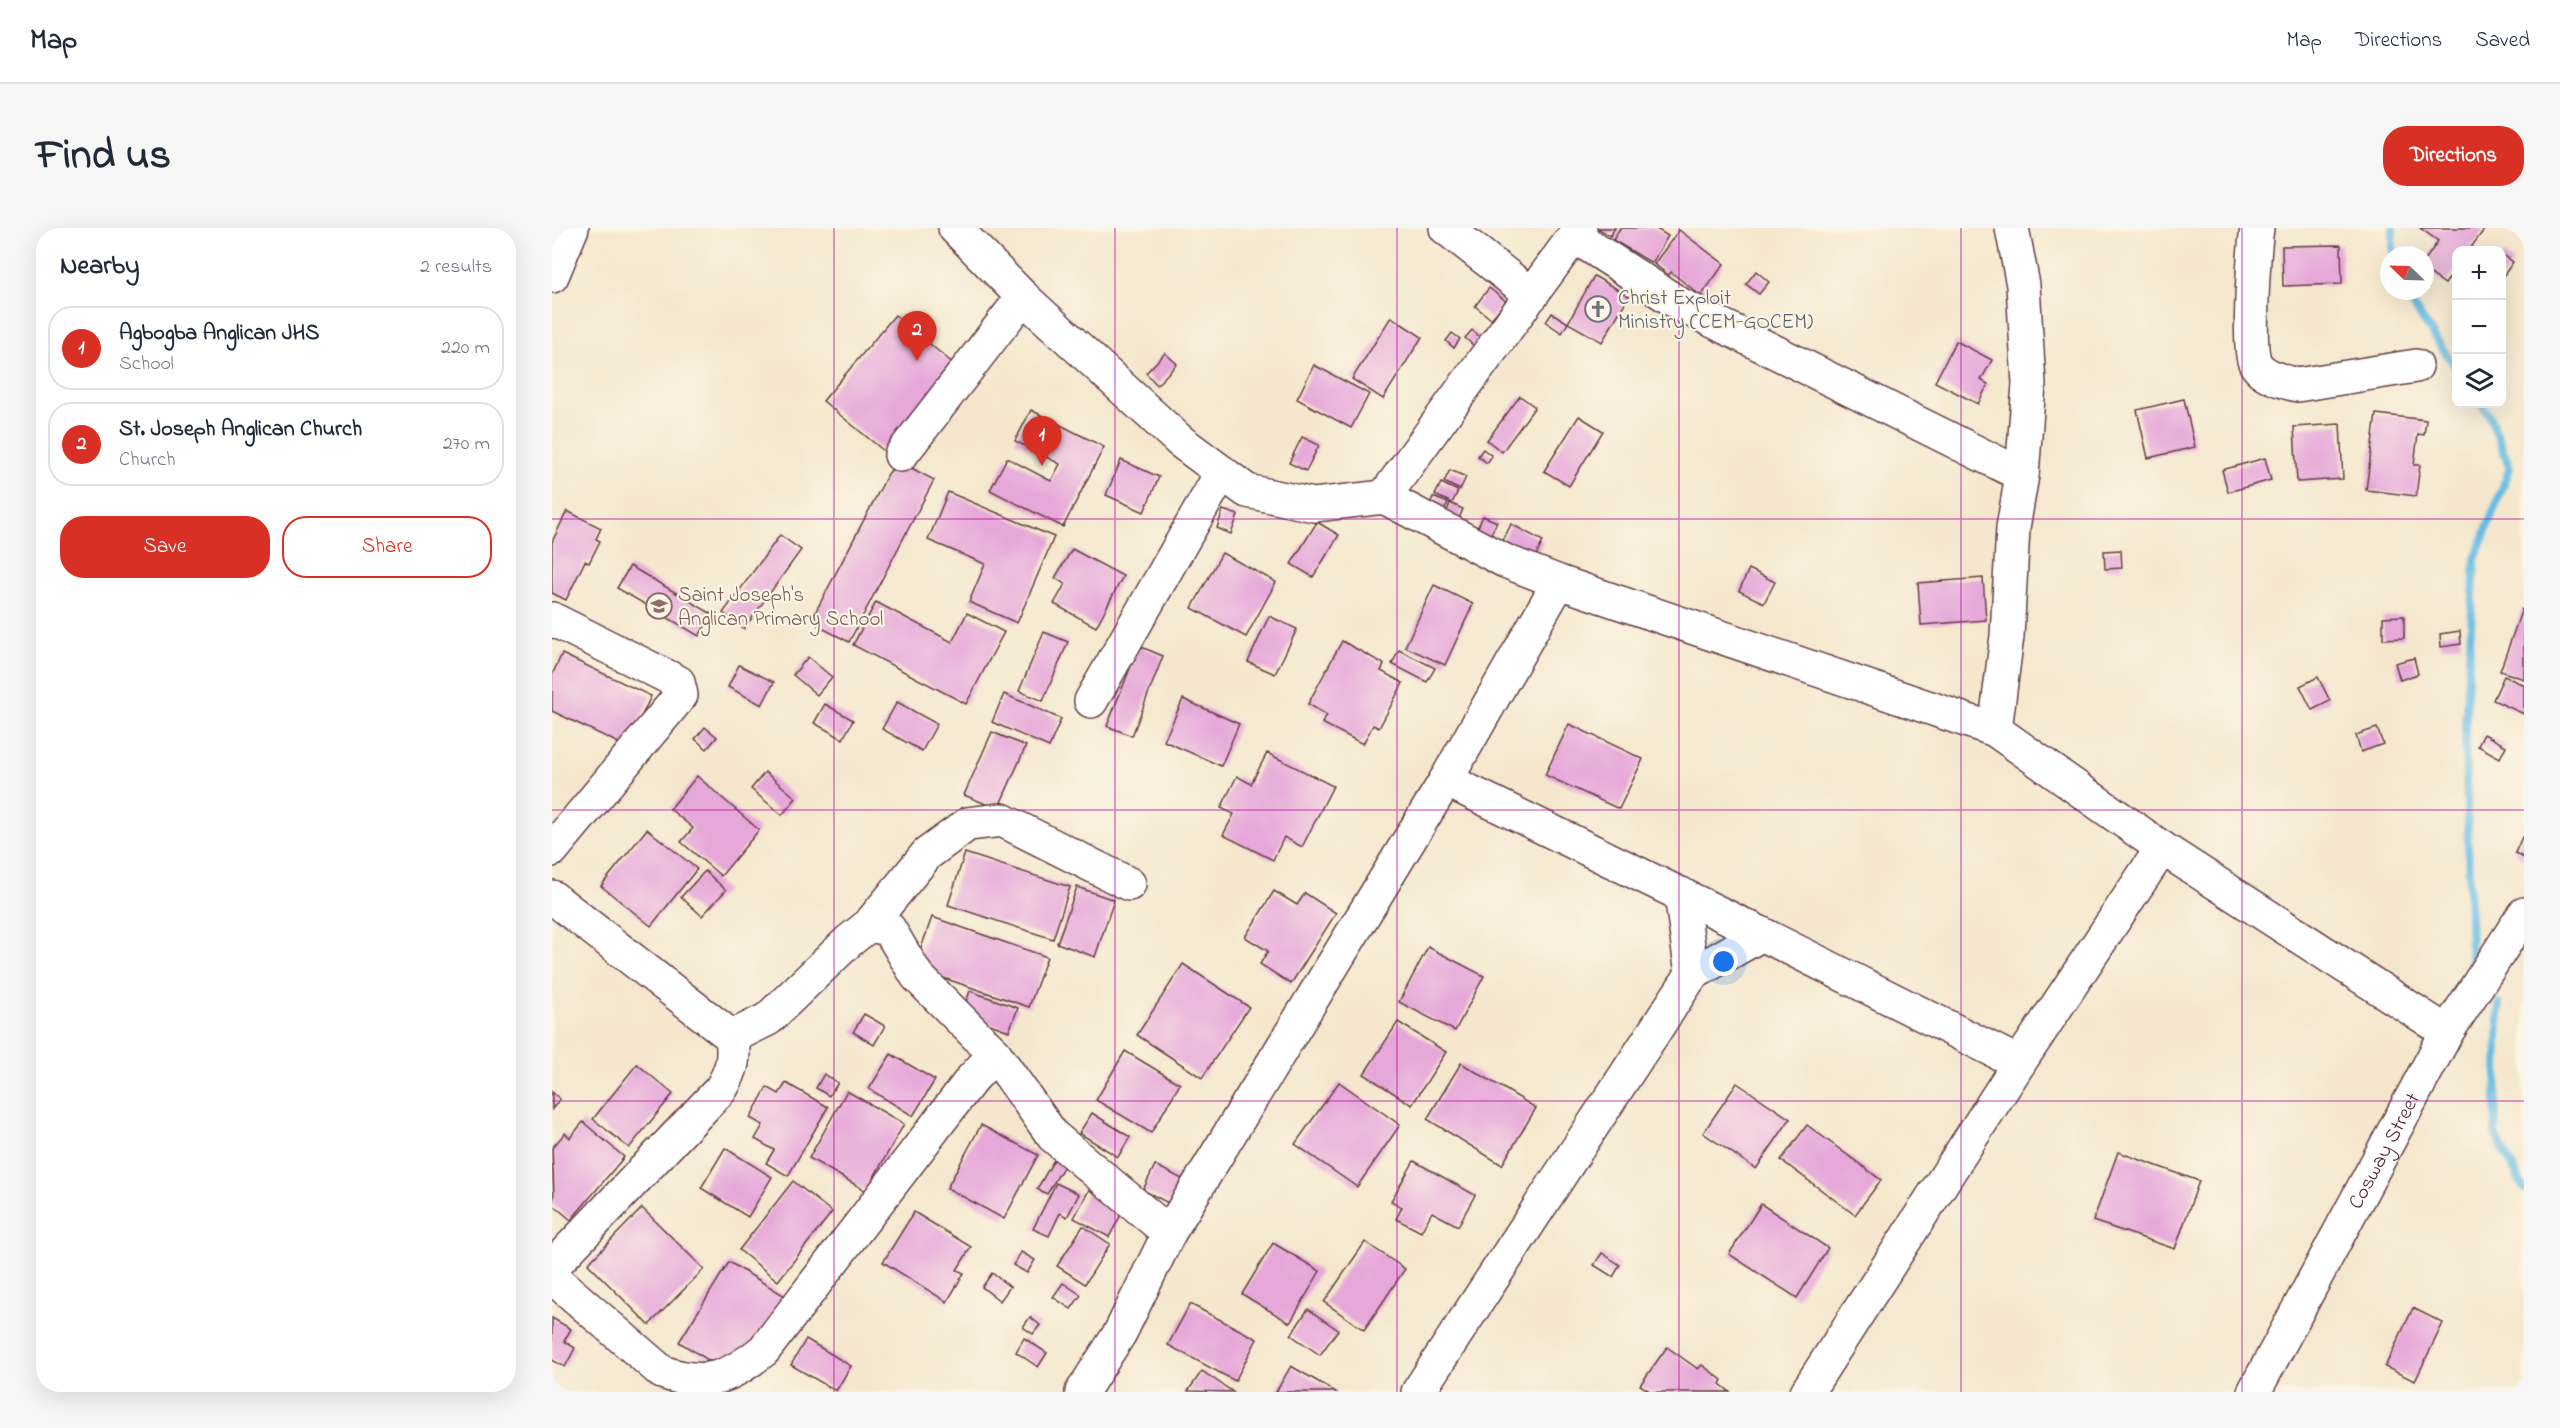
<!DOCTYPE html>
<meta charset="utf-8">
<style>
body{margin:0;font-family:"Indie Flower",sans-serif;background:#f6f6f7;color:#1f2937}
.controls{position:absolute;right:18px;top:18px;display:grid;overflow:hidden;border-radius:12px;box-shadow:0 6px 24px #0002}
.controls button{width:54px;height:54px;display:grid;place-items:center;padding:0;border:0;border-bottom:2px solid #e0e1e3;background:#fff;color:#1f2937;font:30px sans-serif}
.compass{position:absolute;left:1828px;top:18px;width:54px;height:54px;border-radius:50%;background:#fff;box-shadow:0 6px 24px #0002;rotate:293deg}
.you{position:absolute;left:1172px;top:734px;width:21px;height:21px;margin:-15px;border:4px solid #fff;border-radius:50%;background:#1a73e8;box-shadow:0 0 0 9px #1a73e833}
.badge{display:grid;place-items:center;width:39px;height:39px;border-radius:50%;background:#d93025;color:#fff;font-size:20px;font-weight:700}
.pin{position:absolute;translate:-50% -50px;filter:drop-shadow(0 2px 3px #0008)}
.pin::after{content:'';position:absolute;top:32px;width:21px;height:18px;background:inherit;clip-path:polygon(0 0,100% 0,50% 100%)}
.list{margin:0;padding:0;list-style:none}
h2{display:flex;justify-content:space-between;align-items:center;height:78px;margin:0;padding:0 24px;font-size:26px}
h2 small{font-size:20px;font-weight:400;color:#747a83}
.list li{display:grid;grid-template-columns:39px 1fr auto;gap:18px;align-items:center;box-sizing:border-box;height:84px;margin:0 12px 12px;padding:0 12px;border:2px solid #e0e1e3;border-radius:24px}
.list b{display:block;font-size:22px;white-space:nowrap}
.list p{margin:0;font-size:20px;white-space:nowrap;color:#747a83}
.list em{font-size:20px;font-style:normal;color:#747a83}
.actions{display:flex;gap:12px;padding:18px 24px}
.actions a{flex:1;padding:14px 0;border:2px solid #d93025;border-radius:24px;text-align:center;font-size:21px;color:#d93025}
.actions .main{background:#d93025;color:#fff}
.icon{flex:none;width:33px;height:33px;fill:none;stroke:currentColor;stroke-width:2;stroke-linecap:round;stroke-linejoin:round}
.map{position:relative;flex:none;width:1972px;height:1164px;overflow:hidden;border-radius:24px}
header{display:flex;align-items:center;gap:36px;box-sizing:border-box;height:84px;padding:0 30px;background:#fff;border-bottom:2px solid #e0e1e3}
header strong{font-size:28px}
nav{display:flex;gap:33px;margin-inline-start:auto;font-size:21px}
.intro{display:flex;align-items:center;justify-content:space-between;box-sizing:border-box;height:144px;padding:0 36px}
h1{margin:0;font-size:42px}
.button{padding:15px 27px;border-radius:24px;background:#d93025;color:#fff;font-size:21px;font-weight:700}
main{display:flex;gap:36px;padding:0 36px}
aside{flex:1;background:#fff;border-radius:24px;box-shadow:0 6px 24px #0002}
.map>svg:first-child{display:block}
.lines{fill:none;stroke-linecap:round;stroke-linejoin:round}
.stream{stroke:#66bce3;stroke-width:8}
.building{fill:#e6a7d9}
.minor-casing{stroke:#643d43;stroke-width:36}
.minor{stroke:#fff;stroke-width:33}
.grid{fill:none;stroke:#b5179e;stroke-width:1.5;stroke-opacity:0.55}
.labels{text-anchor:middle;stroke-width:4.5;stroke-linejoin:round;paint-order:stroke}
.worship-label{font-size:21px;fill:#5b616d;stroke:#fcf5e5;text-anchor:start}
.education-label{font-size:21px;fill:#785e54;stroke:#fcf5e5;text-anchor:start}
.street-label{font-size:21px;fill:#4a1f2b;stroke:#fcf5e5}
</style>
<header>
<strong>Map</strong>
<nav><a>Map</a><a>Directions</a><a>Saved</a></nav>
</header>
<div class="intro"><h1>Find us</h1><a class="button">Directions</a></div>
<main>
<aside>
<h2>Nearby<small>2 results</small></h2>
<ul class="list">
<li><span class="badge">1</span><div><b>Agbogba Anglican JHS</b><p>School</p></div><em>220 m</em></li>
<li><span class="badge">2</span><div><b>St. Joseph Anglican Church</b><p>Church</p></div><em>270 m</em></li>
</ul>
<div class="actions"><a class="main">Save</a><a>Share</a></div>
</aside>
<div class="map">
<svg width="1972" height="1164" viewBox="0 0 1972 1164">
<rect width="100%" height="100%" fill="#fcf5e5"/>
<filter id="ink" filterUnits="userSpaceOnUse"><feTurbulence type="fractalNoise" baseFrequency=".0167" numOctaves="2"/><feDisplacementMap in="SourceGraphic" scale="12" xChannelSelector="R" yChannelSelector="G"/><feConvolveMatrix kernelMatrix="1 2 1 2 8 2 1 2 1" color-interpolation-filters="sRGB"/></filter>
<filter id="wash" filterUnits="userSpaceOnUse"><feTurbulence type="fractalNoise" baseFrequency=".008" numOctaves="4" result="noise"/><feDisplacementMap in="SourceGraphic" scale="24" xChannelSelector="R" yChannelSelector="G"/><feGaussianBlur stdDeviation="1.35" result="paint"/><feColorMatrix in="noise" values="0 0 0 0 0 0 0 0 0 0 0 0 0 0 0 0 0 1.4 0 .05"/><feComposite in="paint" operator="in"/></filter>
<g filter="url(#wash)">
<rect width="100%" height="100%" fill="#f4e7cd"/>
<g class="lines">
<g class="stream">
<path d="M 1841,27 L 1841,0"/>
<path d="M 1851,63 L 1904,140"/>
<path d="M 1919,730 L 1913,500 L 1923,331 L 1958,240 L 1937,187 L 1929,176"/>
<path d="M 1947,776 L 1943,905 L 1972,961"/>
</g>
</g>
<g id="blocks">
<g class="building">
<path d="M 1045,0 L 1063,0 L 1058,8 Z"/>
<path d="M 1068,0 L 1103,0 L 1116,8 L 1100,35 L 1061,12 Z"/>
<path d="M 1868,0 L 1929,0 L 1932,2 L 1917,22 L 1904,22 L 1904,41 L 1893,56 L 1873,42 L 1873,32 L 1886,13 Z"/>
<path d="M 1127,2 L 1172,36 L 1149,68 L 1119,44 L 1117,47 L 1102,36 Z"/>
<path d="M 1789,17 L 1790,56 L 1731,58 L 1730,18 Z"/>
<path d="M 1950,26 L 1961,34 L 1950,50 Z"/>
<path d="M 1204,43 L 1217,54 L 1207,66 L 1194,56 Z"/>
<path d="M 1042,48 L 1077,68 L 1050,114 L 1016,95 Z"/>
<path d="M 937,60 L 954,73 L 939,91 L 923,78 Z"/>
<path d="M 1000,85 L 1016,95 L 1010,105 L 994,94 Z"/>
<path d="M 343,87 L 403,137 L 332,223 L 271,173 Z"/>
<path d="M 839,89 L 870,109 L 831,171 L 800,151 Z"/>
<path d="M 920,102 L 929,110 L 922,118 L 913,110 Z"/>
<path d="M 900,105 L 908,111 L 902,120 L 894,113 Z"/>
<path d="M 1404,113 L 1440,132 L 1429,152 L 1436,156 L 1426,176 L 1383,154 Z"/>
<path d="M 613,125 L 625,136 L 605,157 L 594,145 Z"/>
<path d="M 762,137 L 817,166 L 799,200 L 745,171 Z"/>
<path d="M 968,168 L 983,179 L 950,224 L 935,212 Z"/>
<path d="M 1632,171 L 1643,219 L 1596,230 L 1585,182 Z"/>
<path d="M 479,182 L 552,219 L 511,299 L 438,262 L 455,230 L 499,253 L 508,236 L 463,213 Z"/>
<path d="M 1824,186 L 1874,192 L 1872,207 L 1866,206 L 1862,237 L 1868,237 L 1864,268 L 1814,262 Z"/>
<path d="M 1027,188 L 1051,203 L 1017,258 L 992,243 Z"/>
<path d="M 1788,196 L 1791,251 L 1745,254 L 1742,199 Z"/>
<path d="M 750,209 L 767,217 L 754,243 L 737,235 Z"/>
<path d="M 931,221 L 940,228 L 935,235 L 926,228 Z"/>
<path d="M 1713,230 L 1719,252 L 1676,264 L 1670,242 Z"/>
<path d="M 569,232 L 607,249 L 592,284 L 554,267 Z"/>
<path d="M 352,236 L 382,252 L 297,414 L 268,399 L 263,394 L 263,385 L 336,246 L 341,240 Z"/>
<path d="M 898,242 L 914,249 L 908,262 L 892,254 Z"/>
<path d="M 889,255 L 906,263 L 900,275 L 883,267 Z"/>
<path d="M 396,264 L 502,309 L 465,395 L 417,374 L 433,336 L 376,312 Z"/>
<path d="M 881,269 L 896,275 L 888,292 L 874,286 Z"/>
<path d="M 898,275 L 911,281 L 904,297 L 892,292 Z"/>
<path d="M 671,282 L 686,287 L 679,306 L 665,300 Z"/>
<path d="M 15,283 L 49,300 L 44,311 L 48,313 L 37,335 L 33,333 L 14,372 L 0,365 L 0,314 Z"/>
<path d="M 931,288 L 945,294 L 934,316 L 921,310 Z"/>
<path d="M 765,294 L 787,307 L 761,349 L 739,336 Z"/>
<path d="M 959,296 L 991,313 L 980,336 L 948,319 Z"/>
<path d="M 228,307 L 249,322 L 192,401 L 171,385 Z"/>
<path d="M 520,321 L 571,348 L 544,399 L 502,376 L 513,356 L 503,350 Z"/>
<path d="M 1569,322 L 1570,340 L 1553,341 L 1552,323 Z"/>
<path d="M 670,325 L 724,354 L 694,409 L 640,380 Z"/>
<path d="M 78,338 L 160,386 L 147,408 L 65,360 Z"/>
<path d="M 1197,341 L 1223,354 L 1212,375 L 1187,363 Z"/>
<path d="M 1431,350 L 1434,392 L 1369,397 L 1366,355 Z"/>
<path d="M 882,357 L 921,376 L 893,437 L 853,419 Z"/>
<path d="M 324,374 L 400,414 L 415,385 L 452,404 L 414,476 L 301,417 Z"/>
<path d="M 1970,381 L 1972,382 L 1972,451 L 1948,443 Z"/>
<path d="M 717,388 L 745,401 L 723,446 L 696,434 Z"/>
<path d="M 1852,388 L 1852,410 L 1831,411 L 1831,389 Z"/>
<path d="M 1908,403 L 1909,416 L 1889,419 L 1888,406 Z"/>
<path d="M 492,404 L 516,414 L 491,473 L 467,463 Z"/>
<path d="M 790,413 L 832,436 L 829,443 L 851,455 L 827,500 L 821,497 L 811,516 L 770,495 L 775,487 L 756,476 Z"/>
<path d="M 587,418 L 611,428 L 580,508 L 555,498 Z"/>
<path d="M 847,422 L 883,440 L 875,454 L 840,436 Z"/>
<path d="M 10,426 L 99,468 L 75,519 L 0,483 L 0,447 Z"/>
<path d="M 256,429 L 280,449 L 265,467 L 241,447 Z"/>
<path d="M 1862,430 L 1866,446 L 1848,452 L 1843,435 Z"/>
<path d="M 187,437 L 222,454 L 210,477 L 176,459 Z"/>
<path d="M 1952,448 L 1972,457 L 1972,486 L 1941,472 Z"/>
<path d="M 1766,449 L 1778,473 L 1760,482 L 1748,458 Z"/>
<path d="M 452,466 L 509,491 L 497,519 L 440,494 Z"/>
<path d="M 631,471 L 687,496 L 669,538 L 612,513 Z"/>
<path d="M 345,474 L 385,496 L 370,523 L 330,501 Z"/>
<path d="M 273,476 L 301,492 L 291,511 L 262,495 Z"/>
<path d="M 1017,496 L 1091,531 L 1067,581 L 993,547 Z"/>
<path d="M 153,499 L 165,509 L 155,521 L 143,511 Z"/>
<path d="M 1825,500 L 1831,516 L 1809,524 L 1804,507 Z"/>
<path d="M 440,504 L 474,518 L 446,581 L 412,567 Z"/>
<path d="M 1932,506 L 1954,518 L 1948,530 L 1926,518 Z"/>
<path d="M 715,525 L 781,558 L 750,619 L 732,609 L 721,632 L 671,607 L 682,586 L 669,580 L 685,548 L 699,556 Z"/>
<path d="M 213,544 L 244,570 L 230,587 L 199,561 Z"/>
<path d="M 145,548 L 207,602 L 169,648 L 129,614 L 141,600 L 118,581 Z"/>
<path d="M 95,601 L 145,641 L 99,698 L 49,658 Z"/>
<path d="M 1970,609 L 1972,610 L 1972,630 L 1963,625 Z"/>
<path d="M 413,625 L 518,659 L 501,711 L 396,677 Z"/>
<path d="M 153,643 L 174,662 L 150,688 L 129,669 Z"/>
<path d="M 525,659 L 562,672 L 543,729 L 505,715 Z"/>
<path d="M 722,663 L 745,677 L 753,665 L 784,685 L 739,756 L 708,736 L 716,723 L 693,709 Z"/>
<path d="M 380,689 L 495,729 L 477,779 L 362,740 Z"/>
<path d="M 876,719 L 932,748 L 903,803 L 847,774 Z"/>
<path d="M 631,736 L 697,779 L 650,850 L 585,807 Z"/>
<path d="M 418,763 L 466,780 L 457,803 L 410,786 Z"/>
<path d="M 312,786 L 333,798 L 322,817 L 301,804 Z"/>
<path d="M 846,794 L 894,824 L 860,877 L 812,846 Z"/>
<path d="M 573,823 L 628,856 L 599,905 L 544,872 Z"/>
<path d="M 339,826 L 383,852 L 361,888 L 317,861 Z"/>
<path d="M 909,835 L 984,880 L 950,937 L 875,891 Z"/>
<path d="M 85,836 L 121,866 L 77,920 L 41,891 Z"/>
<path d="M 272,846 L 286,855 L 277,868 L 264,860 Z"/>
<path d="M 787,854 L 848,897 L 805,959 L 743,916 Z"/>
<path d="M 234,855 L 276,879 L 236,948 L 214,935 L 222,922 L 203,911 L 211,897 L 198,890 L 215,859 L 227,866 Z"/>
<path d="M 1185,855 L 1238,891 L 1204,941 L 1151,905 Z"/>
<path d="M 295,863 L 352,896 L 314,963 L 257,930 Z"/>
<path d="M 0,864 L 8,871 L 0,881 Z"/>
<path d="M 540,885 L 578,909 L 566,929 L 527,905 Z"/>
<path d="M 31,894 L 72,929 L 19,992 L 0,976 L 2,969 L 0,920 L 13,905 L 18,910 Z"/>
<path d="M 429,897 L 486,927 L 452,991 L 395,960 Z"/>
<path d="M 1255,897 L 1329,952 L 1303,987 L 1229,932 Z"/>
<path d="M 173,920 L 220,949 L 196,989 L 149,960 Z"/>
<path d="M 1566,924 L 1647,953 L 1623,1021 L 1541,993 Z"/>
<path d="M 503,930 L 513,936 L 495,966 L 485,961 Z"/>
<path d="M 862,933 L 923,967 L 906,998 L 880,984 L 869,1004 L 844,991 L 850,979 L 839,973 Z"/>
<path d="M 603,937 L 634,953 L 622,978 L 591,962 Z"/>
<path d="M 241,953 L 280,984 L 226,1053 L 187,1022 Z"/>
<path d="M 504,955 L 527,966 L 515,989 L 508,985 L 497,1008 L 481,1001 Z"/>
<path d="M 537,962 L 572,981 L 557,1009 L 522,990 Z"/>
<path d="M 1209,976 L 1276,1020 L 1245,1070 L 1177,1026 Z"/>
<path d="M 90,980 L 152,1041 L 97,1097 L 36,1036 Z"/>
<path d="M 362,984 L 419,1019 L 405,1042 L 412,1045 L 395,1074 L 331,1034 Z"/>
<path d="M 531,998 L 558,1016 L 533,1056 L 505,1038 Z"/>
<path d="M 813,1014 L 853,1041 L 812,1102 L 772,1074 Z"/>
<path d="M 721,1015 L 768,1043 L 738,1095 L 690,1066 Z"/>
<path d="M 469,1024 L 483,1032 L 475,1045 L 461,1037 Z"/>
<path d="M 1050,1025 L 1068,1037 L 1061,1049 L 1042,1037 Z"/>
<path d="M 177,1034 L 233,1068 L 195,1129 L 172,1142 L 127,1114 Z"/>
<path d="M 440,1045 L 458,1059 L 448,1073 L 430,1059 Z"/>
<path d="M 511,1055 L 529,1067 L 519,1081 L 501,1069 Z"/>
<path d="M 638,1076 L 705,1111 L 683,1153 L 616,1117 Z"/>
<path d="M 1861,1080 L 1891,1095 L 1863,1153 L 1833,1139 Z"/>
<path d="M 756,1081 L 786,1102 L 768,1127 L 739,1107 Z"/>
<path d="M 478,1089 L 488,1097 L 481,1106 L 471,1099 Z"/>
<path d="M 0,1090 L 19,1101 L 12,1113 L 23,1120 L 13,1139 L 0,1132 Z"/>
<path d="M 472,1110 L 495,1125 L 486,1139 L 464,1124 Z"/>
<path d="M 254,1111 L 299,1138 L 284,1163 L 239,1137 Z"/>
<path d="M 1115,1119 L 1146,1141 L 1150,1137 L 1170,1152 L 1168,1156 L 1178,1164 L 1099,1164 L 1088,1157 Z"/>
<path d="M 739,1138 L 784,1164 L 724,1164 Z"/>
<path d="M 650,1143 L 681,1164 L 636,1163 Z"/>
</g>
</g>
</g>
<g filter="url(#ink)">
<use href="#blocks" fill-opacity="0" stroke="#643d43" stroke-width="1.5"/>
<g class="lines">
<g class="minor-casing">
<g id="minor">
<path d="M 403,0 L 471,69 L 628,213 L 695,263 L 762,277 L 832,269 L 953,333 L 1007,354 L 1443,502 L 1610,620 L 1895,804"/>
<path d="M 894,0 L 980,67"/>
<path d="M 1705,0 C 1702,22 1696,113 1702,132 C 1707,148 1731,153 1745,157 L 1864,138"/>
<path d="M 1022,8 L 1129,77 L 1470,247"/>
<path d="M 0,48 L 20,0"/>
<path d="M 349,227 L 471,69"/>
<path d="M 832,269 L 1028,0"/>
<path d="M 0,391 L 126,454 L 129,467 L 0,622"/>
<path d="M 539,473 L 670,244"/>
<path d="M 1443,502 L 1455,408 L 1461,300 L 1470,247 L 1477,156 L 1471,57 L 1460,0"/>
<path d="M 894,552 L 1210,706 L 1467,835"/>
<path d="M 0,669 L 180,809 C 183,831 180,842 169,861 L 0,1039"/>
<path d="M 317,697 L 375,626 L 416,596 L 450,592 L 577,656"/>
<path d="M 1140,746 L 1210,706"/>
<path d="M 180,809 L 216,791 L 297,713 L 317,697 L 337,701 L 365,748 L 443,826"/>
<path d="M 0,1049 L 110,1144 C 154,1160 177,1150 212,1122 L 419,852 L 443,826 L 501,908 L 617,1005"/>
<path d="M 530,1164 L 568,1105 L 617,1005 L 894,552 L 1007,354"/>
<path d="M 866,1164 L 1140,746 L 1129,666"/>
<path d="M 1255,1164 L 1467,835 L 1610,620"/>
<path id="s1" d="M 1702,1164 L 1895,804 L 1972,686"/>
</g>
</g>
<use href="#minor" class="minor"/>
</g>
</g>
<path class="grid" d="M 282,0 L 282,1164M 563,0 L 563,1164M 845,0 L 845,1164M 1127,0 L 1127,1164M 1409,0 L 1409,1164M 1690,0 L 1690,1164M 0,291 L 1972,291M 0,582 L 1972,582M 0,873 L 1972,873"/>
<defs>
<g id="church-ring" transform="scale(1.35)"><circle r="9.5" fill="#fcf5e5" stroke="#6b7280" stroke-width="1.5"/><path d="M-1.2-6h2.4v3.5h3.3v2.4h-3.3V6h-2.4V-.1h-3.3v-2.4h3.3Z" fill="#6b7280"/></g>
<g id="school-ring" transform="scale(1.35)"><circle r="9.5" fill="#fcf5e5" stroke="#8d6e63" stroke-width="1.5"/><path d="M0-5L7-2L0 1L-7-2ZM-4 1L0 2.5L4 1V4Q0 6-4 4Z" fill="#8d6e63"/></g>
</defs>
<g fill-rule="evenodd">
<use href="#church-ring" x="1046" y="81"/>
<use href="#school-ring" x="107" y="378"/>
</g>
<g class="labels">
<g class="worship-label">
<text x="1066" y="76">Christ Exploit<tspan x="1066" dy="24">Ministry (CEM-GOCEM)</tspan></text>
</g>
<g class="education-label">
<text x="126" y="373">Saint Joseph's<tspan x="126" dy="24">Anglican Primary School</tspan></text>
</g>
<g class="street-label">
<text dy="7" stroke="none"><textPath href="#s1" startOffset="274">Cosway Street</textPath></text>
</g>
</g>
</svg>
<div class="controls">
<button>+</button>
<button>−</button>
<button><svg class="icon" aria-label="layers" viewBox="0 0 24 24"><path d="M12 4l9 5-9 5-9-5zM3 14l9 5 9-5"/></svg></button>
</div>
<svg class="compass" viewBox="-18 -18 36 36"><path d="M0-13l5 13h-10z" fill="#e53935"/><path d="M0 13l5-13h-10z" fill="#747a83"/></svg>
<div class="you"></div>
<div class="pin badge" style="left:490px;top:238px">1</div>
<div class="pin badge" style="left:365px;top:133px">2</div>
</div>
</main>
